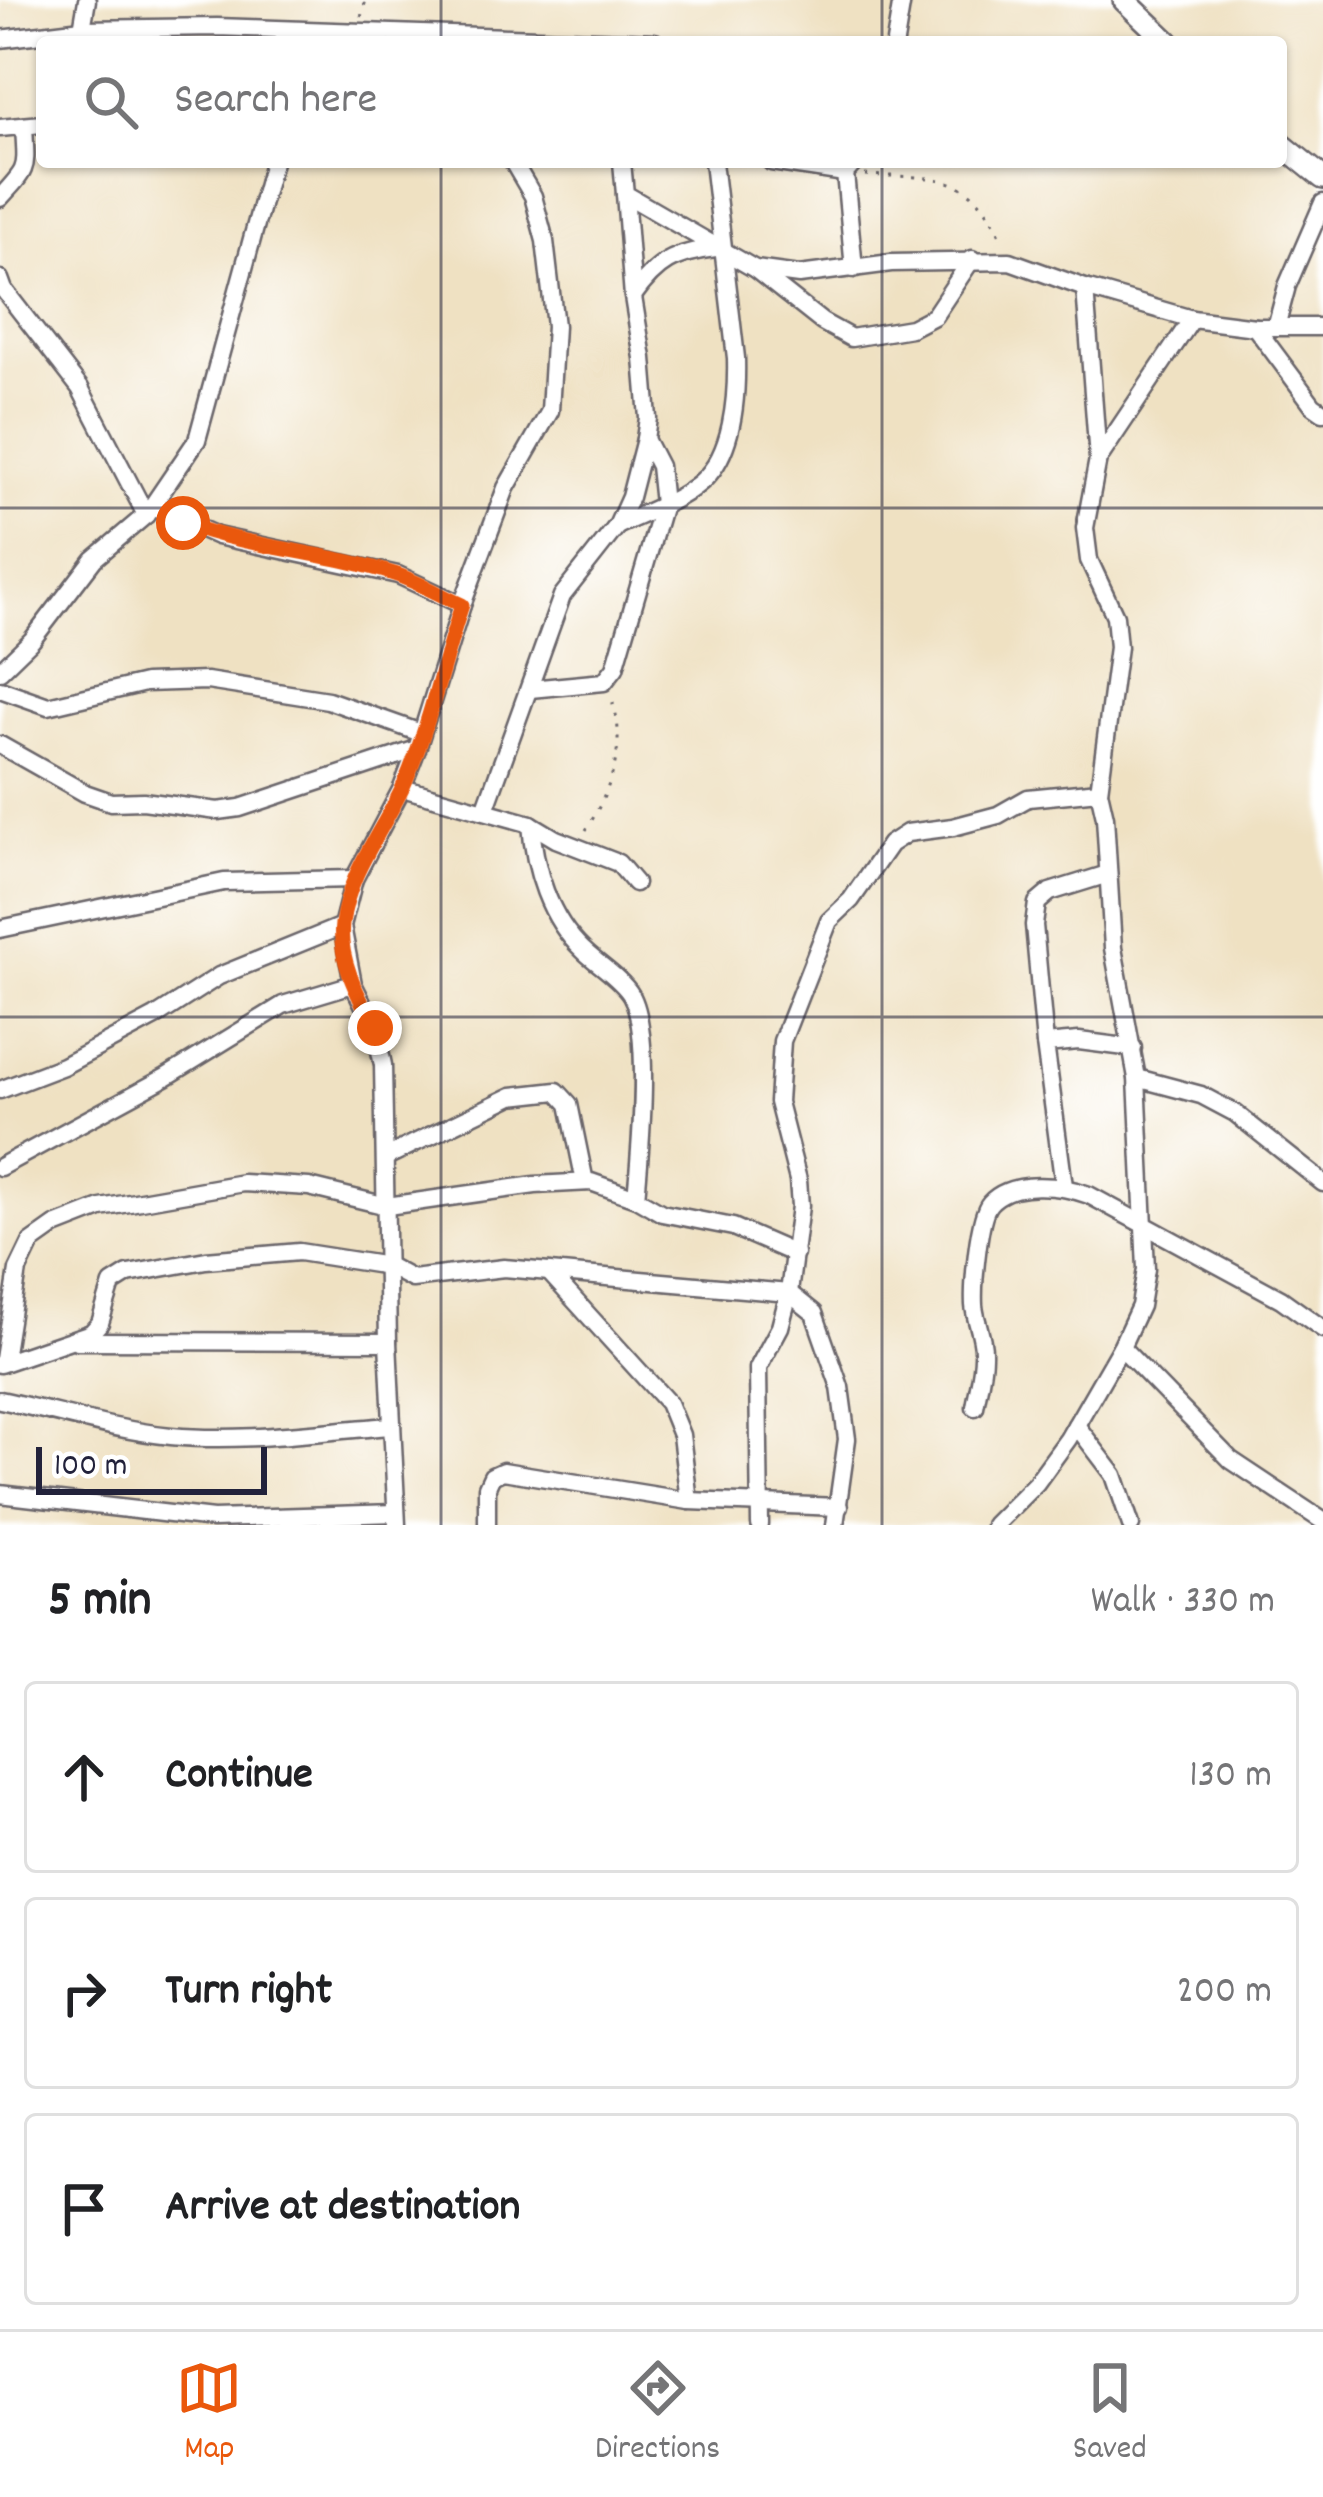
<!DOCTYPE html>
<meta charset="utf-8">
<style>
body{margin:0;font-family:Dekko,sans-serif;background:#f2f2f2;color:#202124}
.scale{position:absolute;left:36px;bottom:30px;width:231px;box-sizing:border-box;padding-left:12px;border:6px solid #22223b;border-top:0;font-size:33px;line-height:42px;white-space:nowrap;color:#22223b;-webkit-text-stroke:9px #fff;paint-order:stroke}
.stop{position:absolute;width:36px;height:36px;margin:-27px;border:9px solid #ea580c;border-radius:50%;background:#fff}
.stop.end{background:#ea580c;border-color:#fff;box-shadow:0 3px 12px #0008}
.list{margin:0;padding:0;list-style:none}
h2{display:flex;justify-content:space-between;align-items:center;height:156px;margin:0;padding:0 48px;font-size:51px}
h2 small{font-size:39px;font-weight:400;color:#757577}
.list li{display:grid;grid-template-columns:78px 1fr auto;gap:36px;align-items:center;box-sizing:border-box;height:192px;margin:0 24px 24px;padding:0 24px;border:3px solid #e0e0e0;border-radius:12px}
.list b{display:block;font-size:45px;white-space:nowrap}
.list em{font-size:39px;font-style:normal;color:#757577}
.icon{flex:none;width:66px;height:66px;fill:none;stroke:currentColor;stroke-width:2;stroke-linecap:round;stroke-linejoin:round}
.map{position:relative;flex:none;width:1323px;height:1525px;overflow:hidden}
.search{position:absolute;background:#fff;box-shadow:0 3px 9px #0004;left:36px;right:36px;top:36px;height:132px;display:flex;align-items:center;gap:30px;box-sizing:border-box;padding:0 42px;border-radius:12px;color:#757577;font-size:45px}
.sheet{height:804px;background:#fff}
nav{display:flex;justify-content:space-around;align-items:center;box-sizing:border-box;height:168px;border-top:3px solid #e0e0e0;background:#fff;font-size:33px;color:#757577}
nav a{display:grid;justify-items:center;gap:6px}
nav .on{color:#ea580c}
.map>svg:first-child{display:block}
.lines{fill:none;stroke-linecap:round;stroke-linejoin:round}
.minor-casing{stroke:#6a656a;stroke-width:21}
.tertiary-casing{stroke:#6a656a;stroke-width:26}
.path{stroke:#6a656a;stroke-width:3;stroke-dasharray:3 9;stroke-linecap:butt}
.minor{stroke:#fff;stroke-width:16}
.tertiary{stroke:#fff;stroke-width:21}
.route{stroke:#ea580c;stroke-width:15}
.grid{fill:none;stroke:#22223b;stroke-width:3;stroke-opacity:0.55}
</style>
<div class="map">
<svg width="1323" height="1525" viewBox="0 0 1323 1525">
<rect width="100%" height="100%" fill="#fff"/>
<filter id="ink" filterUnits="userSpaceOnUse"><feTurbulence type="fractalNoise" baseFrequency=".00833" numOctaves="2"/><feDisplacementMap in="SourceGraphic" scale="24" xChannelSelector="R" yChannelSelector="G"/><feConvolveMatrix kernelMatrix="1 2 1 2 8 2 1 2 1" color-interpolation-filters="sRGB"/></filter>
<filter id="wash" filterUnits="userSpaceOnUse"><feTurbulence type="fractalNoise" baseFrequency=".004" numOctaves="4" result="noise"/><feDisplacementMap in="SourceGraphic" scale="48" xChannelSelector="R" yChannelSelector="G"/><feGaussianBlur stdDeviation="2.7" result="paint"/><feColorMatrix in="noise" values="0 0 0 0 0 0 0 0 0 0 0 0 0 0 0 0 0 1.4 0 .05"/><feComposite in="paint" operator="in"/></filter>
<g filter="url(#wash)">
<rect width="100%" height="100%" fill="#efe1c2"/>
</g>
<g filter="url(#ink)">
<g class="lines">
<g class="minor-casing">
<g id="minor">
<path d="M 82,29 L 87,0"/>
<path d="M 0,39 L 82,29 L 217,27 L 655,42"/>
<path d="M 895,42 L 902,0"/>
<path d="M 0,128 L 42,124"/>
<path d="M 622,162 L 625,194 L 755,269 L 799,275 L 891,263 L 1010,261 L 1085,288 L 1192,319 L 1255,327 L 1323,327"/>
<path d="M 771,162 L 845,173"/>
<path d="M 0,198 C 30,166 26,170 24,126"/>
<path d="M 755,269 L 822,322 L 851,338 L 911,328 L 934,316 L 972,259"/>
<path d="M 854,269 L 845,173 L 855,162"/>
<path d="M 0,279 L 4,290 L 80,388 L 146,515"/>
<path d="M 633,296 C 657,262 674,253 716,248"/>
<path d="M 1255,327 L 1313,405 L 1323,412"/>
<path d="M 1276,327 L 1287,286 L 1323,203"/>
<path d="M 1099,458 L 1192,319"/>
<path d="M 152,507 L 217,536 L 398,575 L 462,605"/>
<path d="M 617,526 C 644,513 679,501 701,482 C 733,455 737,397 736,358 L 713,162"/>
<path d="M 0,671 L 32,640 L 94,559 L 146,515 L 197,440 L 273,162"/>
<path d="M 0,689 L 48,706 L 145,683 L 207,681 L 328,700 L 421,733"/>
<path d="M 530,689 L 604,682 L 615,668 L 663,504 L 659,466 L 645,439"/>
<path d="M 0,745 L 85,793 L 111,802 L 143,801 L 218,811 L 240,808 L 417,749"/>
<path d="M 402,788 L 531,824 L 556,839 L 618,863 L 635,883"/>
<path d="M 485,810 L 562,596 L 617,526 L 630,497 L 645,439 L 648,418 L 643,358 L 633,297 L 625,194"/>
<path d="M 531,824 C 534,869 549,918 583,950 C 597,964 621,978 631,995 C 652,1031 640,1154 636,1198"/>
<path d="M 0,929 L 224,882 L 354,879"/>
<path d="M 1045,1044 L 1034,925 L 1037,903 L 1050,892 L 1108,874"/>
<path d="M 1137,1078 L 1201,1095 L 1235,1113 L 1323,1183"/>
<path d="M 0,1090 L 63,1066 L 155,1017 L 219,976 L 342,926"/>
<path d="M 386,1157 L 512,1096 L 557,1091 L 569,1104 L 585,1182"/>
<path d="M 0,1167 L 166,1077 L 283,1005 L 353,984"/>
<path d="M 1064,1186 L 1045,1044 L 1079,1041 L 1133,1048"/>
<path d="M 549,1272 L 668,1403 L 681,1435 L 689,1501"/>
<path d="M 77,1341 L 388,1342"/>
<path d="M 1121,1347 L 1231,1460 L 1323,1521"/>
<path d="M 4,1359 L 18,1270 L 31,1243 L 55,1226 L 101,1208 L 243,1183 L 309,1187 L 387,1206 L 535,1185 L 591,1182 L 636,1198 L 662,1213 L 733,1227 L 795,1254"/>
<path d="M 0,1364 L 91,1333 L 100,1323 L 112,1284 L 128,1274 L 206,1260 L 299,1252 L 388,1266 L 412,1279 L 504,1268 L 789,1293 L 814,1313 L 840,1387 L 847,1439 L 835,1525"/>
<path d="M 0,1400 C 57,1412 113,1430 171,1436 C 244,1443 319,1431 392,1426"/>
<path d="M 975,1407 C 978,1389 984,1369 983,1351 C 983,1335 975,1320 974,1305 C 973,1286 978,1216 990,1203 C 1012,1179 1062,1185 1089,1195 L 1281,1299 L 1323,1329"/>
<path d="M 1076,1425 L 1114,1475 L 1131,1525"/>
<path d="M 0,1494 L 213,1519 L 395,1513"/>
<path d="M 397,1525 L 388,1342 L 383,1065 L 375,1028 L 353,984 L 342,926 L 354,879 L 402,788 L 417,749 L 462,605 L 506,488 L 550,411 L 555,326 L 545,241 L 533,196 L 513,162"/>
<path d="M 487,1525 L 487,1487 L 492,1476 L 503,1471 L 689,1501 L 839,1507"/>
<path d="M 760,1525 L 758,1368 L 780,1327 L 789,1293 L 800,1206 L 798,1180 L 778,1102 L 782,1041 L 829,921 L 851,900 L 890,844 L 907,833 L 953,827 L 998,815 L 1028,798 L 1099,791"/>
<path d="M 994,1525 L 1036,1483 L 1068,1439 L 1121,1347 L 1140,1306 L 1146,1269 L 1137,1078 L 1113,948 L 1105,817 L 1099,791 L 1118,647 L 1115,616 L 1089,560 L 1085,528 L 1098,459 L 1085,288"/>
</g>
</g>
<g class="tertiary-casing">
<g id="tertiary">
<path d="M 1124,0 L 1168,42"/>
<path d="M 1281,144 L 1323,178"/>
</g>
</g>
<g class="path">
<path d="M 361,17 L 366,0"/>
<path d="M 865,175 C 936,179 972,168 1003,242"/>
<path d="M 586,830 C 610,792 629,742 611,698"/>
</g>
<use href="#minor" class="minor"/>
<use href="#tertiary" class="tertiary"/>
</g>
</g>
<g class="lines" filter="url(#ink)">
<path class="route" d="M 183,523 C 252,549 324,551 394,574 C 417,581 440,595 462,605 C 442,665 428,732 402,789 C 381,833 348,874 342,924 C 338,960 359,997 375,1028"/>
</g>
<path class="grid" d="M 441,0 L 441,42M 882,0 L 882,42M 441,162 L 441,1525M 882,162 L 882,1525M 0,508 L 1323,508M 0,1017 L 1323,1017"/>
</svg>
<div class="scale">100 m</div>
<div class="stop" style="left:183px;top:523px"></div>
<div class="stop end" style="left:375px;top:1028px"></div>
<div class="search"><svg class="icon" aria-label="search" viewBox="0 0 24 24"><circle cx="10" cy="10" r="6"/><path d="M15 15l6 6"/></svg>Search here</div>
</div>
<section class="sheet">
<h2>5 min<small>Walk · 330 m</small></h2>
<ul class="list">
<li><svg class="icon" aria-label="ahead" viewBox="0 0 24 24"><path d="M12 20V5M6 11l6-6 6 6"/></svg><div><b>Continue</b></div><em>130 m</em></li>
<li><svg class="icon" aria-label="right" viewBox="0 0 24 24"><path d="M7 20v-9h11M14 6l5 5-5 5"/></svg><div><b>Turn right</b></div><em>200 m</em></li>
<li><svg class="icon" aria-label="arrive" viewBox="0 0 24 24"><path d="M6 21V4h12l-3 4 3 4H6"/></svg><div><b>Arrive at destination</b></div></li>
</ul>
</section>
<nav>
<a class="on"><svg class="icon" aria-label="map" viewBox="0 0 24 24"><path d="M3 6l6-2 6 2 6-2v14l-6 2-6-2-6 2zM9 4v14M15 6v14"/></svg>Map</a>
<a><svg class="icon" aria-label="directions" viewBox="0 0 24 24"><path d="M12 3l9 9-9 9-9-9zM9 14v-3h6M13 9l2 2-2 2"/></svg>Directions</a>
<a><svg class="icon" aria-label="saved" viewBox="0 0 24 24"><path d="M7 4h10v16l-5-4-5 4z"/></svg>Saved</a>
</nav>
